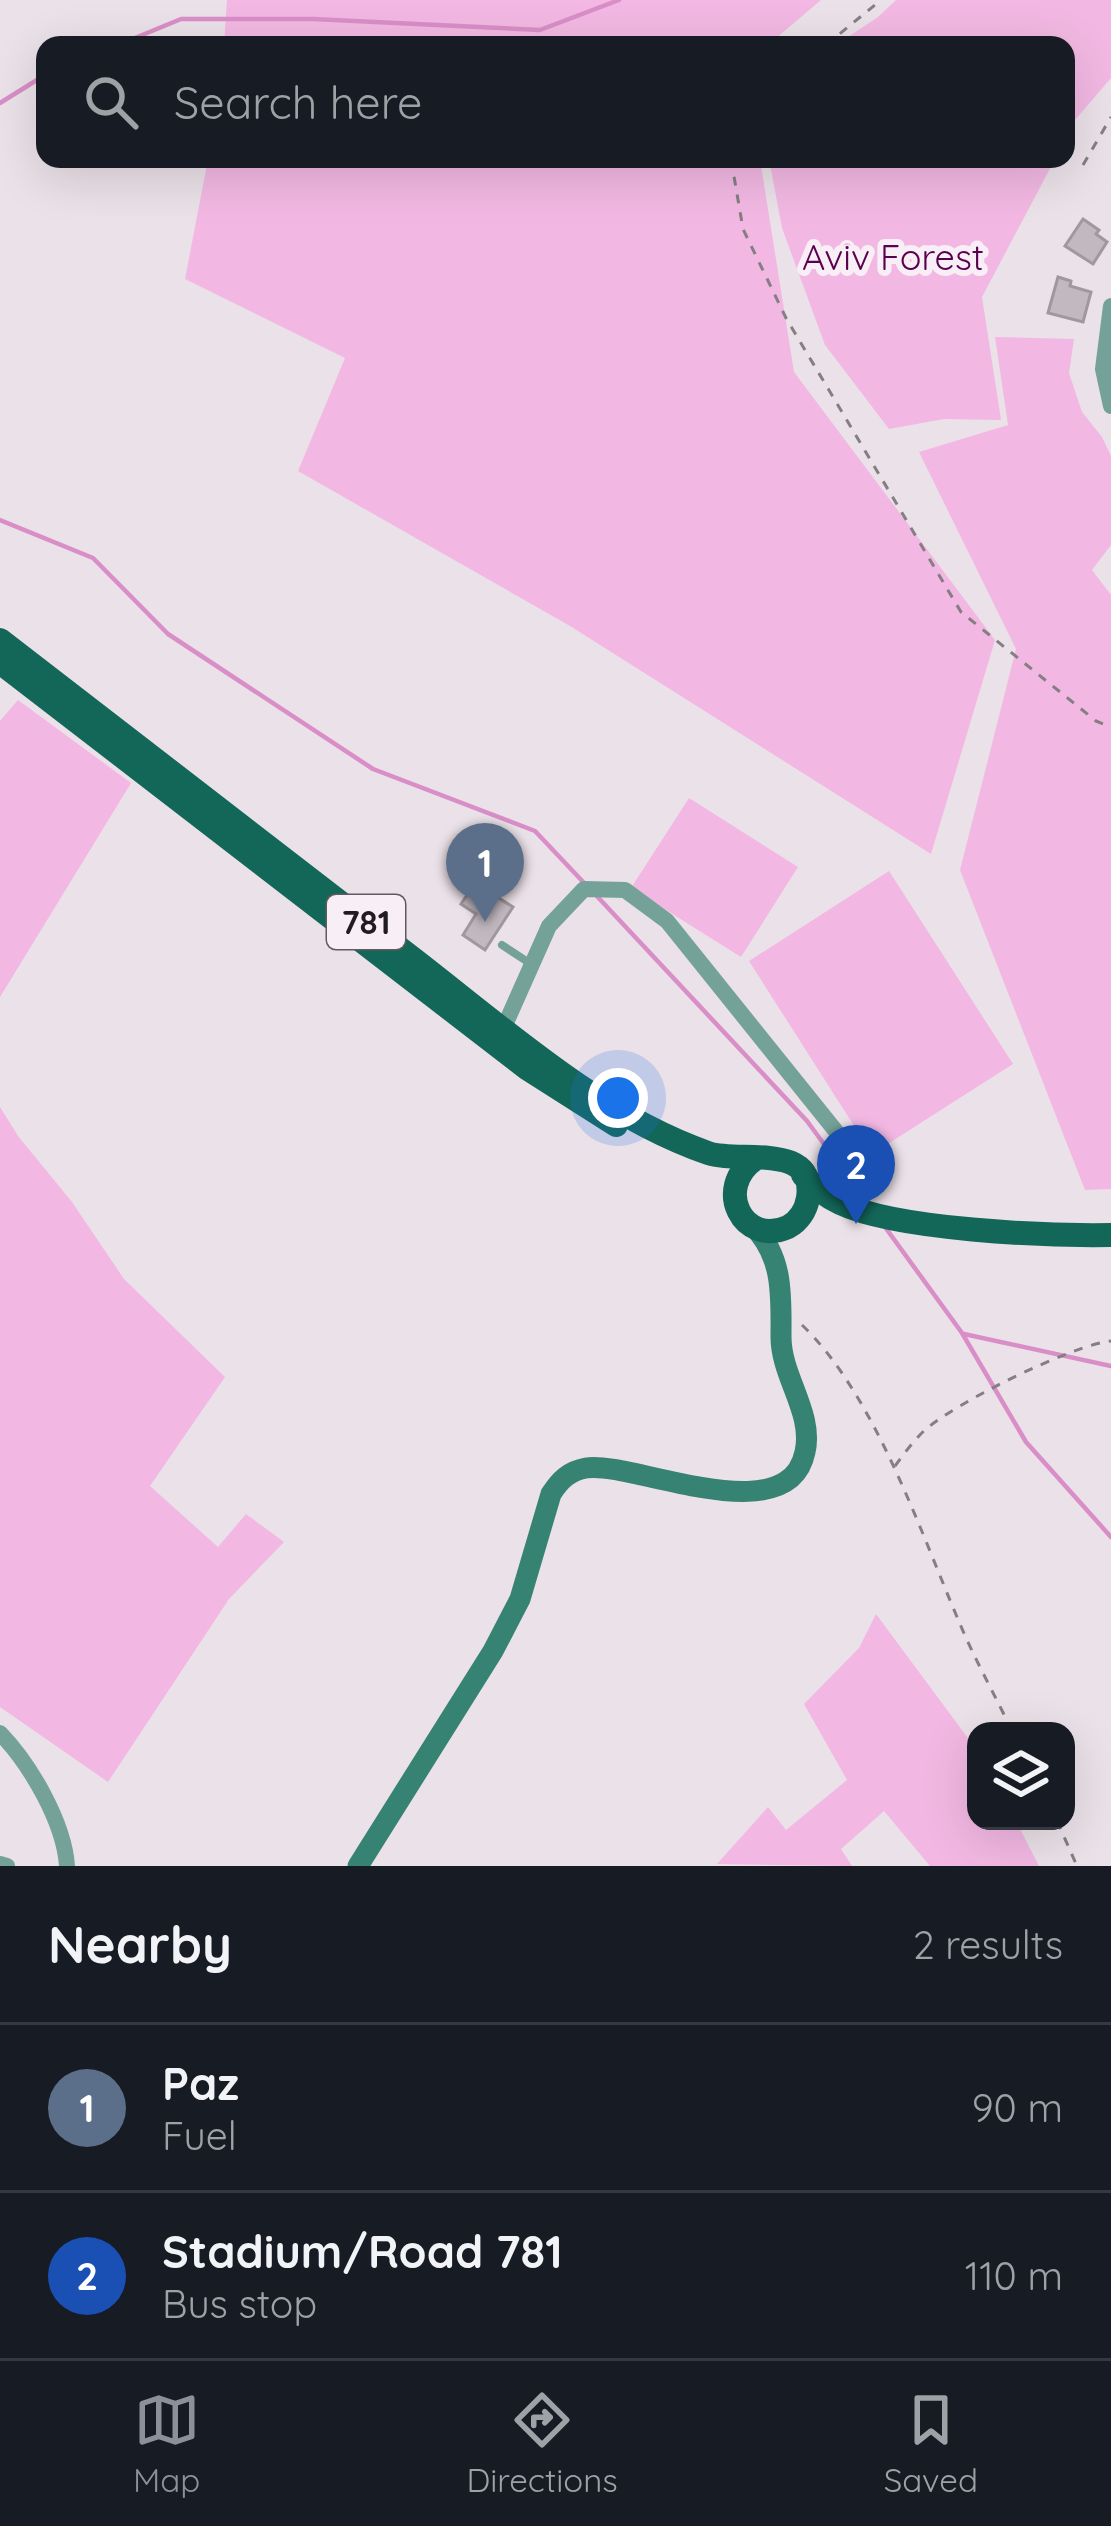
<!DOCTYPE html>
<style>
body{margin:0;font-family:Quicksand,sans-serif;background:#242831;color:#f1f3f6}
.controls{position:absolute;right:36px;bottom:36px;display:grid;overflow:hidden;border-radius:24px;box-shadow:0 12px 48px #0002}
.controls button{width:108px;height:108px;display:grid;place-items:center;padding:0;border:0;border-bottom:3px solid #363941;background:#171b24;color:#f1f3f6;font:60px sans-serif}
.you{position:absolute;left:618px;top:1098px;width:42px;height:42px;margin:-30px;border:9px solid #fff;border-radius:50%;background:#1a73e8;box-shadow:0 0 0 18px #1a73e833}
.badge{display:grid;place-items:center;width:78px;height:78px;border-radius:50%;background:#8c9099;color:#fff;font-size:39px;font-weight:700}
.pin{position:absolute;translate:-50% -99px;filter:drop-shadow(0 3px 6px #0008)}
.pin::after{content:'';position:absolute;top:63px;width:42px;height:36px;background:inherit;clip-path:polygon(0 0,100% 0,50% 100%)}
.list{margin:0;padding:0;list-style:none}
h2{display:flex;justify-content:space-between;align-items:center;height:156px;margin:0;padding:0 48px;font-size:51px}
h2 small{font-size:39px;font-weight:400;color:#9ea1a6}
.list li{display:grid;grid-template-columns:78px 1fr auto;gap:36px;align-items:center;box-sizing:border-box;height:168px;padding:0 48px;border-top:3px solid #363941}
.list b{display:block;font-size:45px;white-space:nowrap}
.list p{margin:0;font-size:39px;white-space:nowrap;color:#9ea1a6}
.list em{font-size:39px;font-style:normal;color:#9ea1a6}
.icon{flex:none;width:66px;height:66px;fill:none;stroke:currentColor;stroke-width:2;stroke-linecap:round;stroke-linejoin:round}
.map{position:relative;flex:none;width:1111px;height:1866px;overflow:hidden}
.search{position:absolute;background:#171b24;box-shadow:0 12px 48px #0002;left:36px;right:36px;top:36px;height:132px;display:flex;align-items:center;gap:30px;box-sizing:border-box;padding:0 42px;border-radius:24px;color:#9ea1a6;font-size:45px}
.sheet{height:492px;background:#171b24}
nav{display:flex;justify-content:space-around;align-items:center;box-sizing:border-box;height:168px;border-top:3px solid #363941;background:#171b24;font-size:33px;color:#9ea1a6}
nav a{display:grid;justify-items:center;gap:6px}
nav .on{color:#8c9099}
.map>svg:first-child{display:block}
.green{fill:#f2b8e3}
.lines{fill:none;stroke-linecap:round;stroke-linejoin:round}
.stream{stroke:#d98ec7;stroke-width:4.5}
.building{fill:#c2b9c0;stroke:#a1989e;stroke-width:3}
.path{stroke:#857e83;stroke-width:3;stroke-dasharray:9 9;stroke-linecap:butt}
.lane{stroke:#74a298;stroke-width:8}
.street{stroke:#74a298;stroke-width:16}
.secondary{stroke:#368273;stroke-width:21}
.primary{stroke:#136759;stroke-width:24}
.labels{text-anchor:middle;stroke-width:12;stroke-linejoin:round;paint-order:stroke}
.shield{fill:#f8eef5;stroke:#615b5f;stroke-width:3}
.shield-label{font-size:33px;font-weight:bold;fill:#201c1f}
.park-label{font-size:36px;fill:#5b004e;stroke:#f8eef5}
</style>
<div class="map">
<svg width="1111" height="1866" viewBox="0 0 1111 1866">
<rect width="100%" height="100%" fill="#ebe1e8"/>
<g class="green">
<path d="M 227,0 L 821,0 L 768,45 L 224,45 Z"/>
<path d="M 896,0 L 1111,0 L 1111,78 L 1075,120 L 1066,138 L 1066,45 L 836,45 L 878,17 Z"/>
<path d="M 208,159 L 760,159 L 794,372 L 995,640 L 931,854 L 570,626 L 298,471 L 345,358 L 185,279 Z"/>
<path d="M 769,159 L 1055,159 L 982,297 L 1001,420 L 944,419 L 889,429 L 825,345 L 782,228 Z"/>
<path d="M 995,337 L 1074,339 L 1069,373 L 1082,412 L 1102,437 L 1111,456 L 1111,545 L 1092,570 L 1111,595 L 1111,1189 L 1085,1190 L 960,870 L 1016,649 L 919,452 L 1008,425 Z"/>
<path d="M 18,700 L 131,783 L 0,997 L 0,721 Z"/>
<path d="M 689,798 L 798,867 L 741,957 L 631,888 Z"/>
<path d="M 889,871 L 1013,1064 L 872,1154 L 749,961 Z"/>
<path d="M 0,1107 L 18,1136 L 72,1202 L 124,1279 L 225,1377 L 150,1486 L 218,1547 L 246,1514 L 284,1542 L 229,1599 L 108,1782 L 0,1707 Z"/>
<path d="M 876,1614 L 976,1749 L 976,1821 L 1016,1821 L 1039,1866 L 930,1866 L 884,1811 L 841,1849 L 852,1866 L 717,1864 L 768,1807 L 786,1830 L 847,1780 L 804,1704 L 859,1648 Z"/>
</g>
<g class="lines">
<g class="stream">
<path d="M 118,45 L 181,19 L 313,19 L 540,30 L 619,0"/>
<path d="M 0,103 L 45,75"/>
<path d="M 0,520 L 93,558 L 168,634 L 373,769 L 535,831 L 586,885"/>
<path d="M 594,893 L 807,1121 L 868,1204"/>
<path d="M 885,1227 L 962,1333 L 1026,1442 L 1111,1537"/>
<path d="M 964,1334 L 1111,1366"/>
</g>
</g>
<g class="building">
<path d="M 1083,219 L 1099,230 L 1096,234 L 1107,242 L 1093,264 L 1065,246 Z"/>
<path d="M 1058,277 L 1071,281 L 1070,286 L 1091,292 L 1083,322 L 1048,313 Z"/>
<path d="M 475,883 L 513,907 L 485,950 L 463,935 L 476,914 L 461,904 Z"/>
</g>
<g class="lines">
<g class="path">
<path d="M 826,45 L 881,0"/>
<path d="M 731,159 L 743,229 L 786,318 L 961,612 L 1096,721 L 1111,727"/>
<path d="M 1083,165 L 1111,117"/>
<path d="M 802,1325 C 875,1395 920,1531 960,1624 C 975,1660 995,1695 1012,1731"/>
<path d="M 895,1466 C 904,1454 914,1440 925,1430 C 955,1403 1072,1345 1111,1341"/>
<path d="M 1057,1821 L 1077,1866"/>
</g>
<path class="lane" d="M 502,945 L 531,964"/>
<g class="street">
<path d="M 1111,306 L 1103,369 L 1111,406"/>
<path d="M 501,1034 L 549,926 L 584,889 L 625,890 L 667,921 L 851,1150"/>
<path d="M 0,1733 C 30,1764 64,1822 67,1866"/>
<path d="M 0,1864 L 7,1866"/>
</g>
<path class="secondary" d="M 358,1866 L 493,1651 L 520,1599 L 551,1494 C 560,1480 569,1471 586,1468 C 630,1460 788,1535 805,1452 C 814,1413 781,1377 781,1337 C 781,1296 784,1258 753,1226"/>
<g class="primary">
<path d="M 0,640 C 137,746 275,852 412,958 C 503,1028 598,1115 708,1153 C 739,1164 816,1141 808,1198 C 806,1210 799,1221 788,1227 C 743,1247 713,1188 755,1159"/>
<path d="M 0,662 L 528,1069 L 616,1125"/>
<path d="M 803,1175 C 814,1187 825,1196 840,1203 C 897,1230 1046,1236 1111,1235"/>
</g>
</g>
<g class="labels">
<rect class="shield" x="327" y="895" width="78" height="54" rx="9"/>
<g class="shield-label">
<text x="366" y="934">781</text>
</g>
<g class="park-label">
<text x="893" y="270">Aviv Forest</text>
</g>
</g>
</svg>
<div class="controls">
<button><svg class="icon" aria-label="layers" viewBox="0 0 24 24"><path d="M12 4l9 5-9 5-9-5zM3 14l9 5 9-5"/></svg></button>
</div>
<div class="you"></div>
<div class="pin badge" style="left:485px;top:922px;background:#5c6f8a">1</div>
<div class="pin badge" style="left:856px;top:1224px;background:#1a4fb4">2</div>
<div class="search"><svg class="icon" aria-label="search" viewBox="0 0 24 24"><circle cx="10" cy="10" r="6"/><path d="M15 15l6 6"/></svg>Search here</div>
</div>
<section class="sheet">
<h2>Nearby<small>2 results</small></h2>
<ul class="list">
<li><span class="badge" style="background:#5c6f8a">1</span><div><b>Paz</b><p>Fuel</p></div><em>90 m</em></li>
<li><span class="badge" style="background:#1a4fb4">2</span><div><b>Stadium/Road 781</b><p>Bus stop</p></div><em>110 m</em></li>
</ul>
</section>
<nav>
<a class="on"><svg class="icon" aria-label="map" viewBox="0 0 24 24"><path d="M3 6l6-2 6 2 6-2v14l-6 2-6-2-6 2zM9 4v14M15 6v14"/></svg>Map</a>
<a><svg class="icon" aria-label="directions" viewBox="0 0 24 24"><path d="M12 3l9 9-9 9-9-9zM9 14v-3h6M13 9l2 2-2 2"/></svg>Directions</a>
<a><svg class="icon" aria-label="saved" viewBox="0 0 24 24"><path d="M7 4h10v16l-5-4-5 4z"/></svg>Saved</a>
</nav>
